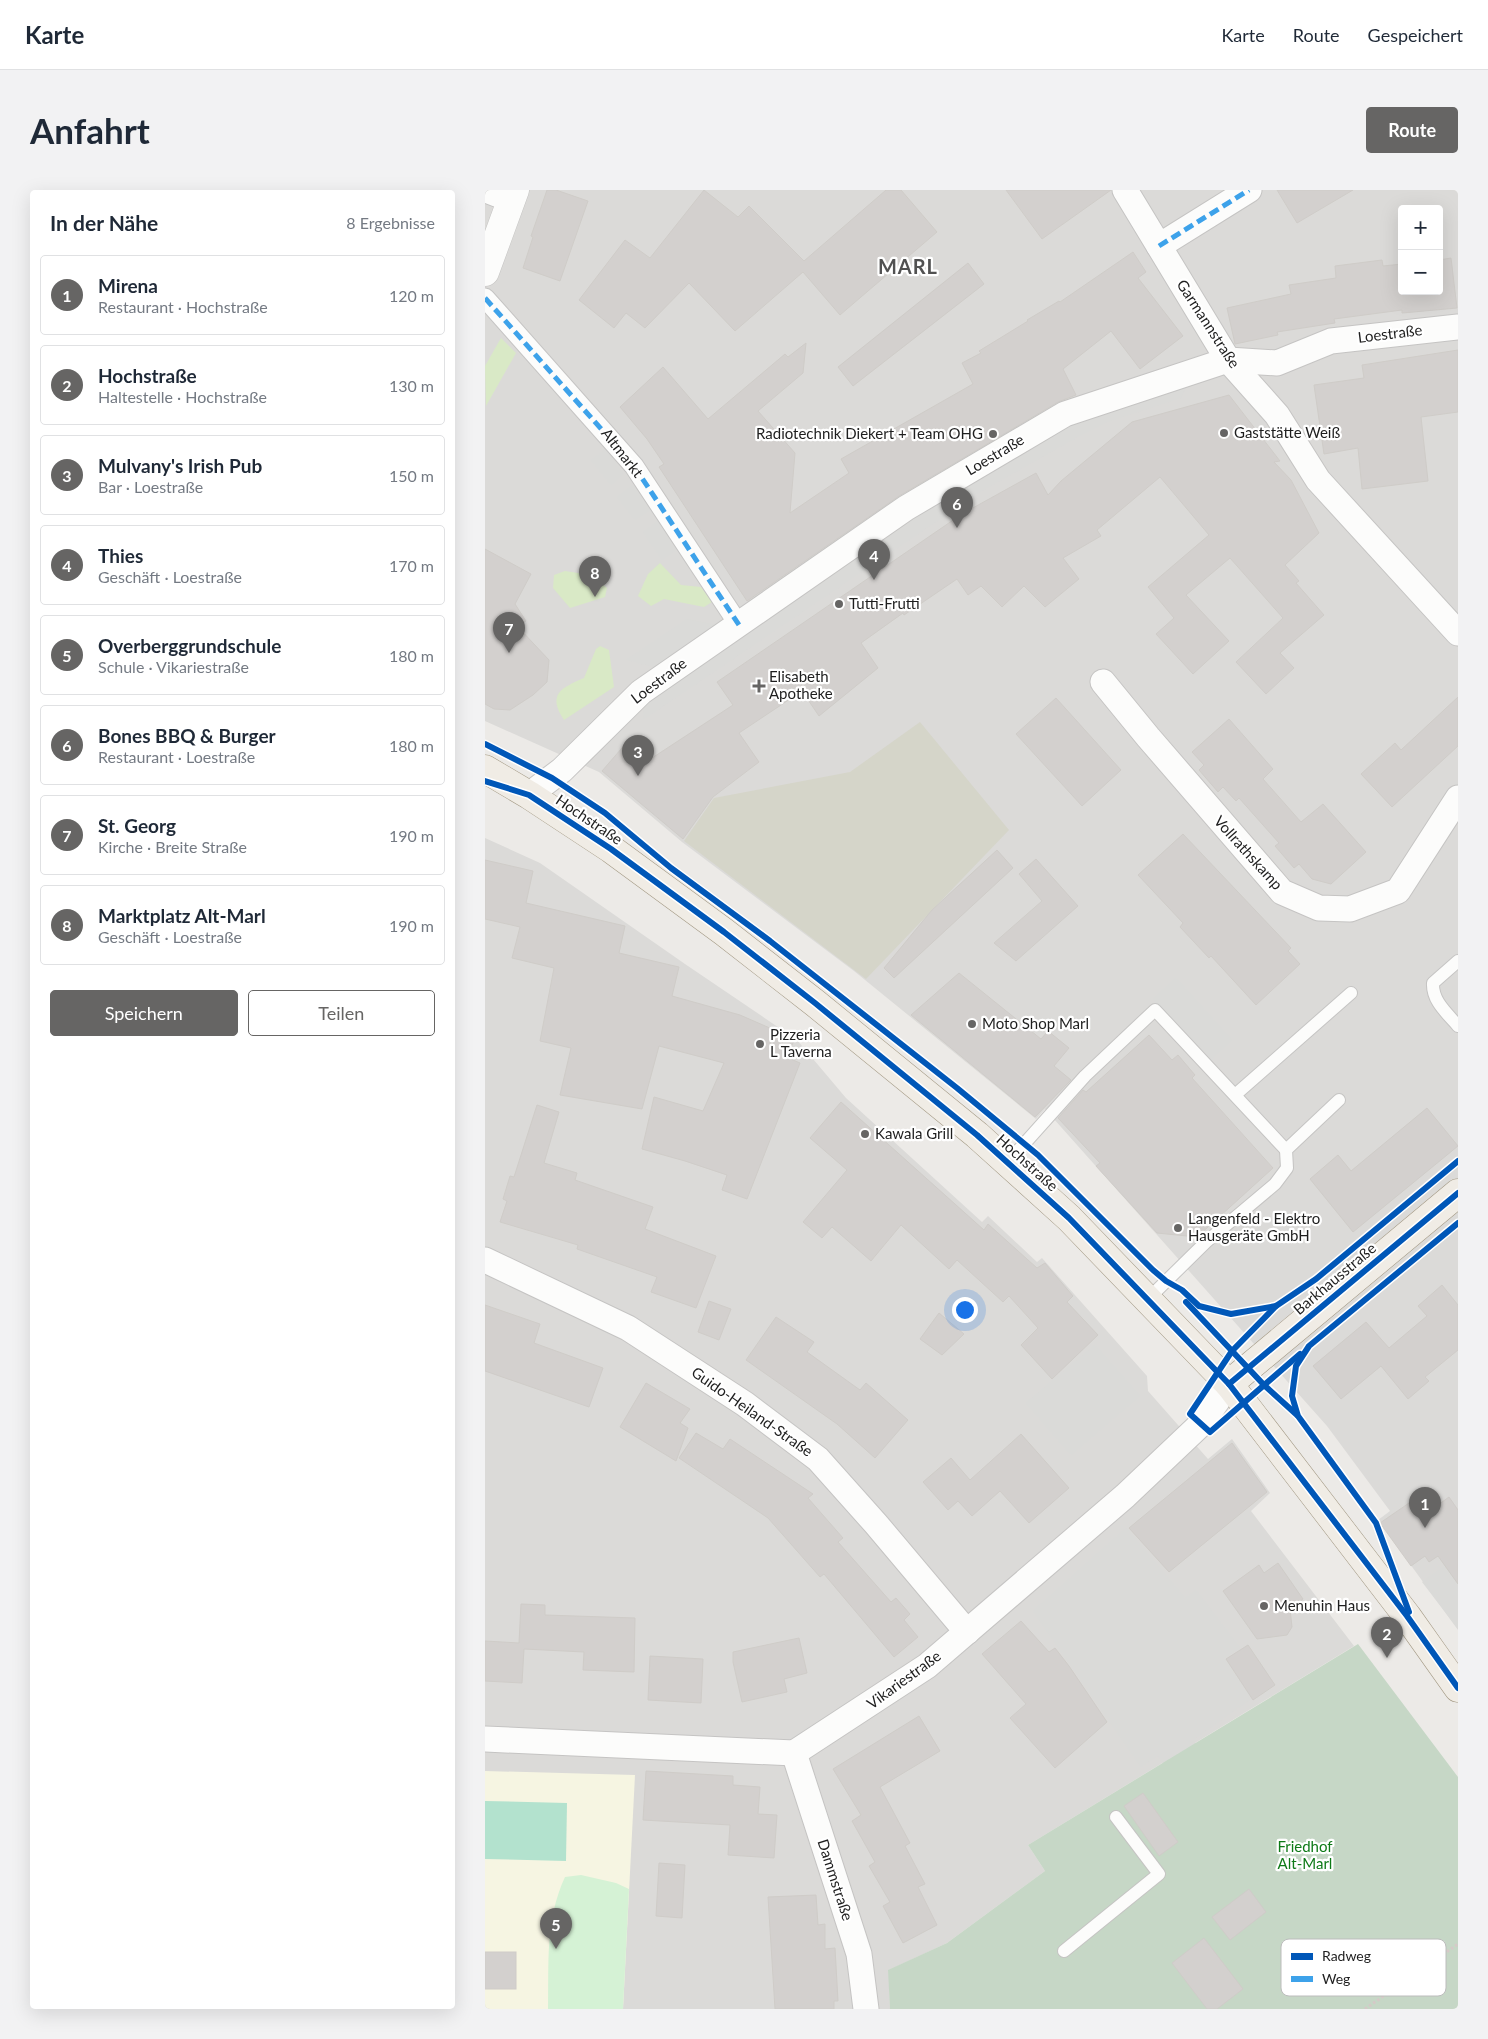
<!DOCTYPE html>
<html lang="de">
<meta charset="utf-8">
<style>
body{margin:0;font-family:Lato,sans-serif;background:#f2f2f3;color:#1f2937}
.controls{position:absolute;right:15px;top:15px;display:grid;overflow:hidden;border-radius:5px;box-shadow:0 5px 20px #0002}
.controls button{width:45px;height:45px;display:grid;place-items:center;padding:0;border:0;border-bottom:1px solid #e0e1e3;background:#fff;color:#1f2937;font:25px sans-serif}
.you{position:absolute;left:479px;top:1119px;width:18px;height:18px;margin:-12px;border:4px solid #fff;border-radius:50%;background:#1a73e8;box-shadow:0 0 0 8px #1a73e833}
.badge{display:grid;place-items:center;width:32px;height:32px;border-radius:50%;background:#666564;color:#fff;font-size:16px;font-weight:700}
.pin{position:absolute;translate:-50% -41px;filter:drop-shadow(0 1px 2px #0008)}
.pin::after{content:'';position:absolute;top:26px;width:18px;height:15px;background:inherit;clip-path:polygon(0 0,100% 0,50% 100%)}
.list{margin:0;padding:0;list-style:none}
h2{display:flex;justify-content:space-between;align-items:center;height:65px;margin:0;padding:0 20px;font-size:21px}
h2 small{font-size:16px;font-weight:400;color:#747a83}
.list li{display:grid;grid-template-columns:32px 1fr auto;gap:15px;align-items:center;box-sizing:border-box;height:80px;margin:0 10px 10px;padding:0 10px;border:1px solid #e0e1e3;border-radius:5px}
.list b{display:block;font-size:19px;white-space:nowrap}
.list p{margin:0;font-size:16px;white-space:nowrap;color:#747a83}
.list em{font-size:16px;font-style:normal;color:#747a83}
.actions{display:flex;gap:10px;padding:15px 20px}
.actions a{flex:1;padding:11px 0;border:1px solid #666564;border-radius:5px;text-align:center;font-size:18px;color:#666564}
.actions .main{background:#666564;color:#fff}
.map{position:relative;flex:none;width:973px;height:1819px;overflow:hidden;border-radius:5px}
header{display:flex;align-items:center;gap:30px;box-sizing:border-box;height:70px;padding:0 25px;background:#fff;border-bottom:1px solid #e0e1e3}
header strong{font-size:24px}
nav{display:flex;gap:28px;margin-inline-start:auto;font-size:18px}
.intro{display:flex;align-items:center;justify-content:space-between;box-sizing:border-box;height:120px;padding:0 30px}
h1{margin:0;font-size:35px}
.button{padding:12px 22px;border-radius:5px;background:#666564;color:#fff;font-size:18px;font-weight:700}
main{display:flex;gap:30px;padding:0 30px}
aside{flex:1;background:#fff;border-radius:5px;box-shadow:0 5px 20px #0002}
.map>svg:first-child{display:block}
.residential{fill:#dbdad8;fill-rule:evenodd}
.education{fill:#f6f5e2}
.religious{fill:#dadad8}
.construction{fill:#d5d5c9}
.grass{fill:#d9e9c6}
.cemetery{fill:#c6d7c6}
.park{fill:#d5f2d5}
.pitch{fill:#b3e2ce}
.building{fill:#d3d0ce;stroke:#cfccc8}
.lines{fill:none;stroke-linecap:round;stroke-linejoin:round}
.service-casing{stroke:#c5c4c3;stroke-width:14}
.pedestrian-casing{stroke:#c5c4c3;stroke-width:21}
.minor-casing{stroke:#c5c4c3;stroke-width:27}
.tertiary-casing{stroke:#c5c4c3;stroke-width:29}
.primary-casing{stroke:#a29883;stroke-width:29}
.path{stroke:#d5c9c7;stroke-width:3;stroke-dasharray:2.5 2.5;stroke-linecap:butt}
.service{stroke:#fcfcfb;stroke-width:12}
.pedestrian{stroke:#fcfcfb;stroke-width:19}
.minor{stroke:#fcfcfb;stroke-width:25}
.tertiary{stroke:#fcfcfb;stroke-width:28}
.primary{stroke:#f0ece5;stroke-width:28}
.quiet{stroke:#3da2ea;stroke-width:5;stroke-dasharray:10 5;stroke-linecap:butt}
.cycleway-casing{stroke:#fff;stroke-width:9}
.cycleway{stroke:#0057b8;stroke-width:6}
.poi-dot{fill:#666564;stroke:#fff;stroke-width:2}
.labels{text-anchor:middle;stroke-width:4.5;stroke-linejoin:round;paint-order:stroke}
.street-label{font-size:15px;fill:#1e1e1e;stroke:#fff}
.poi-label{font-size:15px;fill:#1e1e1e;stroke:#fff;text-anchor:start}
.park-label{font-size:15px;fill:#0e7a17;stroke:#fff}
.district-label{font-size:20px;font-weight:bold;letter-spacing:1px;fill:#515151;stroke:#fff}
.key{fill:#fff;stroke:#bcbcbc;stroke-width:1}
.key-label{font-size:14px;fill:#1e1e1e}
</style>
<header>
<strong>Karte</strong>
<nav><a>Karte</a><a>Route</a><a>Gespeichert</a></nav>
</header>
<div class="intro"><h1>Anfahrt</h1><a class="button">Route</a></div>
<main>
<aside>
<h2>In der Nähe<small>8 Ergebnisse</small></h2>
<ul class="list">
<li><span class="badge">1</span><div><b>Mirena</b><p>Restaurant · Hochstraße</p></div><em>120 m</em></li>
<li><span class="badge">2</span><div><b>Hochstraße</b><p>Haltestelle · Hochstraße</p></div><em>130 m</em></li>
<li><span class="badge">3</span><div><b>Mulvany's Irish Pub</b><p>Bar · Loestraße</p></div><em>150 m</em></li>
<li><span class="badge">4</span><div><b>Thies</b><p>Geschäft · Loestraße</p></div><em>170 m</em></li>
<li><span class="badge">5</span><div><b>Overberggrundschule</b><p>Schule · Vikariestraße</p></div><em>180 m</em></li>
<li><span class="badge">6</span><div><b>Bones BBQ &amp; Burger</b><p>Restaurant · Loestraße</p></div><em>180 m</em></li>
<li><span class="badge">7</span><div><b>St. Georg</b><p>Kirche · Breite Straße</p></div><em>190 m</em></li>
<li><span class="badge">8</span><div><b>Marktplatz Alt-Marl</b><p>Geschäft · Loestraße</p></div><em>190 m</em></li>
</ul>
<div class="actions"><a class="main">Speichern</a><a>Teilen</a></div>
</aside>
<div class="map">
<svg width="973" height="1819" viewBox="0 0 973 1819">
<rect width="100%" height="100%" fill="#eceae7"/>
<g class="residential">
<path d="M 0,0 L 973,0 L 973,1440 L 893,1330 L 905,1321 L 842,1236 L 560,919 L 551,929 L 369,781 L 197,652 L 114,582 L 0,531 ZM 917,19 L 954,19 L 954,101 L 917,101 Z"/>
<path d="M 0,648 L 55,673 L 200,774 L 312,850 L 361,908 L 497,1032 L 503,1026 L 552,1072 L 557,1068 L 662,1186 L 663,1201 L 723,1269 L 747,1249 L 785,1303 L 766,1321 L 869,1456 L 543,1655 L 560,1681 L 462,1753 L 404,1780 L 405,1819 L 0,1819 Z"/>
</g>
<path class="education" d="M 0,1581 L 150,1585 L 138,1819 L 0,1819 Z"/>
<g class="religious">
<path d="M 705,189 L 696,208 L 623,232 L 593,247 L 497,301 L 158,530 L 159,507 L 458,306 L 585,229 Z"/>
<path d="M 121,259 L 138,284 L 126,295 L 106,270 Z"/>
<path d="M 148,295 L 165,320 L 150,330 L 132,307 Z"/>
<path d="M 173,331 L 194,358 L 177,370 L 158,342 Z"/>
<path d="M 202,429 L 237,436 L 176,479 L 141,470 Z"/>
<path d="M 691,788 L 747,850 L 725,870 L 668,809 Z"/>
<path d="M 610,1155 L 655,1206 L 586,1265 L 541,1213 Z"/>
<path d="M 641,1338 L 700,1408 L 711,1400 L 755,1458 L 739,1468 L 766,1509 L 708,1550 L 759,1629 L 684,1582 L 673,1566 L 656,1577 L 548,1421 Z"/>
<path d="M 961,1375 L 973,1391 L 973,1439 L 937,1392 Z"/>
</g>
<path class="construction" d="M 435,532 L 524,640 L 381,789 L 199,651 L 229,608 L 365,582 Z"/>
<g class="grass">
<path d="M 16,148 L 31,163 L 1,216 L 0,176 Z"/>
<path d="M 175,373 L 196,395 L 216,397 L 227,412 L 219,417 L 179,409 L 166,416 L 153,406 L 163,384 Z"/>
<path d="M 80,381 L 106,385 L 122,398 L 120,407 L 85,418 L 68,398 L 69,385 Z"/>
<path d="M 115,456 L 124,460 L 129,497 L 79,530 C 62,504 76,498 99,488 L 111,459 Z"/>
</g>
<path class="cemetery" d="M 873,1454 L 973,1587 L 973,1819 L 405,1819 L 403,1780 L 462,1753 L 560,1681 L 543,1655 Z"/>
<path class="park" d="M 96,1685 L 131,1693 L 144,1699 L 138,1819 L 63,1819 C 64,1773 60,1730 80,1687 Z"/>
<path class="pitch" d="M 0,1611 L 82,1613 L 81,1671 L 0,1669 Z"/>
<g class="building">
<path d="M 62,0 L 71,0 L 103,11 L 75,91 L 38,78 L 48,47 L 46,46 Z"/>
<path d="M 219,0 L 253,27 L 264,16 L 319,71 L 401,0 L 416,0 L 452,42 L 355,125 L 318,82 L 250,141 L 204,93 L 160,138 L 141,123 L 129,138 L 94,110 L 140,50 L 165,68 Z"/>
<path d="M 521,0 L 626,0 L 557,49 Z"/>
<path d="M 792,0 L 868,0 L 812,33 Z"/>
<path d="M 648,62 L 661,82 L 653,88 L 698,146 L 655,179 L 626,141 L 578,179 L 591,205 L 573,212 L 414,306 L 262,411 L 174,277 L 179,274 L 162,249 L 135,217 L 178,177 L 223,229 L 300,164 L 303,167 L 321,153 L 318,183 L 273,221 L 310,263 L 305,323 L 364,283 L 356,269 L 488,194 L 477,173 L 496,163 L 494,161 L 543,131 L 542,130 L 574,111 L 575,112 Z"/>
<path d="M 966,68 L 972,118 L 917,123 L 917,120 L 849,129 L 850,133 L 792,142 L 793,145 L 750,154 L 742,118 L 806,104 L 804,95 L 851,88 L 850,76 L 897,70 L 898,76 L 917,74 L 917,101 L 954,101 L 954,70 Z"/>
<path d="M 483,73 L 499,94 L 368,196 L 353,177 Z"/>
<path d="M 973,160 L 973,222 L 936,227 L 943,291 L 877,299 L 873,258 L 839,264 L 829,195 L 879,188 L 877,175 Z"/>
<path d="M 744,205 L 795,271 L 789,272 L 806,290 L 834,343 L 800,375 L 814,391 L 811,393 L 839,425 L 795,463 L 809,478 L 781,504 L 751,472 L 798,428 L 745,368 L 701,405 L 744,451 L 708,484 L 671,444 L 689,428 L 663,397 L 724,345 L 675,287 L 612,340 L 616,346 L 578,368 L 594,389 L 560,417 L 539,396 L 517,417 L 496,396 L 483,405 L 472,389 L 419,425 L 418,423 L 376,453 L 393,478 L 334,526 L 317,501 L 254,543 L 274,572 L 228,607 L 198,649 L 117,581 L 143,551 L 164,570 L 248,515 L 232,492 L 477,324 L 551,283 L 563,305 L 576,291 L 647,232 Z"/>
<path d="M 0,359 L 46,384 L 30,414 L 41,431 L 33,437 L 64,470 L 62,492 L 48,505 L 25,520 L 9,519 L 0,514 Z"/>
<path d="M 973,507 L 973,556 L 907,617 L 876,584 L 910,553 L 916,560 Z"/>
<path d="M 571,508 L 636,580 L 597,616 L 531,544 Z"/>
<path d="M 744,529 L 788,579 L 778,589 L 816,632 L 838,614 L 881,662 L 846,694 L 827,689 L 814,674 L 809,678 L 790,656 L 794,653 L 754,608 L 751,611 L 738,597 L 733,602 L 714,580 L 719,575 L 707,562 Z"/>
<path d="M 698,644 L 806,758 L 803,761 L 815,774 L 771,815 L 726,766 L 724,768 L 695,737 L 698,733 L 653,685 Z"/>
<path d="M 512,660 L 528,678 L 409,788 L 399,778 L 447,720 Z"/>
<path d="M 551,669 L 593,716 L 531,771 L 509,753 L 557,711 L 534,684 Z"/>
<path d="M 0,670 L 48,681 L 41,713 L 140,736 L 134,763 L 194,777 L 187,806 L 255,825 L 310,849 L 301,867 L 315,873 L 262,1009 L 237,1000 L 242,985 L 200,971 L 157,959 L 169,907 L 218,921 L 239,873 L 174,856 L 157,919 L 75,905 L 86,858 L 55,851 L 69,778 L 27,768 L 35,737 L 0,729 Z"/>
<path d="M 474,783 L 556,849 L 563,841 L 584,858 L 569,876 L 586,890 L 550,927 L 426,825 Z"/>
<path d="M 664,845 L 687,870 L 693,865 L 710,885 L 707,888 L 788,978 L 712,1047 L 672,1043 L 611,976 L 615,973 L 573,928 L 598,900 L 601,902 Z"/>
<path d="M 356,912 L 499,1040 L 503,1034 L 552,1078 L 560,1073 L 588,1106 L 582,1112 L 613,1145 L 567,1189 L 536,1155 L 553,1138 L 524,1106 L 518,1112 L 472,1070 L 464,1079 L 416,1035 L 386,1071 L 347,1037 L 337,1048 L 318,1032 L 362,980 L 325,948 Z"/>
<path d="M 52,915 L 74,922 L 59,973 L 92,983 L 90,990 L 168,1017 L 160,1039 L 231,1066 L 211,1118 L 166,1102 L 172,1087 L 92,1059 L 93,1055 L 15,1032 L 22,1011 L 18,1009 L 25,986 L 29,987 Z"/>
<path d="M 942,918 L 973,956 L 868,1042 L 825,989 L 853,965 L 866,981 Z"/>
<path d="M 957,1095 L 973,1115 L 973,1160 L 940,1187 L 944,1191 L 923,1209 L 896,1176 L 856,1209 L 828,1176 L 881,1132 L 904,1158 L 942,1126 L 933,1116 Z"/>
<path d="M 224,1111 L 246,1119 L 234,1150 L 213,1142 Z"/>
<path d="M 0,1115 L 55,1134 L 49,1153 L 118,1178 L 104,1217 L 0,1181 Z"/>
<path d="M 454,1123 L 479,1144 L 457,1165 L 435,1149 Z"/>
<path d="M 291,1127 L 329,1152 L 322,1162 L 375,1200 L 381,1193 L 423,1230 L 390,1268 L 352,1234 L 261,1170 Z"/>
<path d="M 161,1193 L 205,1219 L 195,1233 L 203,1238 L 191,1271 L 135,1237 Z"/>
<path d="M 211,1243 L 238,1259 L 245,1249 L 328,1304 L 323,1308 L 358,1348 L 353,1352 L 406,1412 L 411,1408 L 425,1424 L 419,1430 L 433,1447 L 409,1467 L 339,1384 L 335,1387 L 283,1328 L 194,1268 Z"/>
<path d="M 536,1244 L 584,1298 L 544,1333 L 515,1301 L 487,1326 L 473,1311 L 463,1320 L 438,1292 L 466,1268 L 485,1290 Z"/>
<path d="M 747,1253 L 782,1302 L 684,1382 L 644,1338 Z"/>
<path d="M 943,1300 L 953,1315 L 964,1307 L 973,1320 L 973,1394 L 953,1366 L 944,1372 L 940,1366 L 926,1376 L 895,1333 Z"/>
<path d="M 793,1373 L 818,1409 L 805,1419 L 807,1437 L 802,1445 L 772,1449 L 738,1401 L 774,1375 L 779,1383 Z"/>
<path d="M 36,1414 L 60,1415 L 60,1425 L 150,1428 L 149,1482 L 98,1480 L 99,1462 L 39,1459 L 37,1493 L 0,1491 L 0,1451 L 34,1453 Z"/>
<path d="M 536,1431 L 564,1462 L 570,1458 L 584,1476 L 622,1532 L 570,1578 L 525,1528 L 541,1514 L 497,1464 Z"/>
<path d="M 314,1448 L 322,1483 L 299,1489 L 302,1502 L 257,1512 L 248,1472 L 248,1462 Z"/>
<path d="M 763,1455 L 790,1495 L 768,1510 L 741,1469 Z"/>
<path d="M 165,1466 L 218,1469 L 216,1513 L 163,1510 Z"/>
<path d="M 434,1526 L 455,1561 L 395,1597 L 425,1653 L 420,1656 L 440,1694 L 433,1697 L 452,1735 L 418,1753 L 398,1716 L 405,1712 L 384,1676 L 390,1672 L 367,1631 L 376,1625 L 348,1579 Z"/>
<path d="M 161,1581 L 248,1586 L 248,1595 L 275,1597 L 273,1624 L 292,1625 L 289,1668 L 243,1665 L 245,1635 L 158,1630 Z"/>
<path d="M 658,1603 L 693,1652 L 674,1666 L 639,1616 Z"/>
<path d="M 174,1673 L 200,1675 L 197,1728 L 171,1726 Z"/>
<path d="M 764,1699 L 781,1722 L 745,1750 L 727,1727 Z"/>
<path d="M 331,1705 L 333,1735 L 340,1734 L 340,1759 L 350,1758 L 353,1811 L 349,1811 L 349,1819 L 290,1819 L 283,1707 Z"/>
<path d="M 719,1748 L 758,1799 L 732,1819 L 722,1819 L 687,1773 Z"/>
<rect x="0" y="1762" width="31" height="37"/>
</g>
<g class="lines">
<g class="service-casing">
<g id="service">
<path d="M 973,771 L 948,793 C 947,811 962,823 973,836"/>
<path d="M 750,905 L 866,803"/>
<path d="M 523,972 L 600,886 L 670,820 L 801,960"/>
<path d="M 662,1110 L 721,1052 L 790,994 L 802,978 L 801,960 L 854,910"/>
<path d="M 579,1761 L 674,1684 L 631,1627"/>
</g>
</g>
<g class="pedestrian-casing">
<path id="pedestrian" d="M 0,108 L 149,276 L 254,435"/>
</g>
<g class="minor-casing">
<g id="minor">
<path d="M 1,0 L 27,10"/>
<path d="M 640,0 L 743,170 L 792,225 L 833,290 L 973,443"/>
<path d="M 674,56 L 764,0"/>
<path d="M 618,492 L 663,547 L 797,702 L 834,718 L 865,719 L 913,701 L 973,608"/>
<path d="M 44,605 L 77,580 L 156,502 L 421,318 L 580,224 L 743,170 L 792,173 L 846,151 L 973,137"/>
<path d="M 0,1070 L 143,1138 L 260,1214 L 333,1269 L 391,1334 L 482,1442"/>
<path d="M 0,1549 L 309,1563 L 442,1476 L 640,1306 L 716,1234 L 744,1194"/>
<path d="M 309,1563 L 374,1764 L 381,1819"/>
</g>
</g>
<g class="tertiary-casing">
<path id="tertiary" d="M 0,82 L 30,0"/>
</g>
<g class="primary-casing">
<g id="primary">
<path d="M 0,579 L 44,605 L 126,659 L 239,742 L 330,813 L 492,945 L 584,1028 L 744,1194 L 922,1426 L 973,1498"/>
<path d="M 744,1194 L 973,1003"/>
</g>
</g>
<path class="path" d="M 880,1819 L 973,1754"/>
<use href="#service" class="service"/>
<use href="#pedestrian" class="pedestrian"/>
<use href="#minor" class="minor"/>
<use href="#tertiary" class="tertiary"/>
<use href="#primary" class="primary"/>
<g class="quiet">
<path d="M 674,56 L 764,0"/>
<path d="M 0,108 L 149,276 L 254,435"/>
</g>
<g class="cycleway-casing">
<g id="cycleway">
<path d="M 0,554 L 67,588 L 120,623 L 186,678 L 285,751 L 472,898 L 553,965 L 668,1080 L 681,1091 L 697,1100 L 714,1116 L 746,1124 L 791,1116 L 831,1089 L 973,971"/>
<path d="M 0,591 L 44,605 L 126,659 L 239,742 L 330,813 L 492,945 L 584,1028 L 744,1194 L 922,1426 L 973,1498"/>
<path d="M 701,1112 L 779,1195 L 812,1225"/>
<path d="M 791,1116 L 747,1161 L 705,1224 L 725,1242 L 815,1164"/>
<path d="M 744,1194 L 973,1003"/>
<path d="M 924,1422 L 891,1333 L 813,1226 L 807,1206 L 811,1176 L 824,1156 L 973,1033"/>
</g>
</g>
<use href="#cycleway" class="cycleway"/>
</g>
<g class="poi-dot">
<circle cx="739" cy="243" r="5"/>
<circle cx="508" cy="244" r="5"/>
<circle cx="354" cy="414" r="5"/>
<path d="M271.5 488.5h5v5h5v5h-5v5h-5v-5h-5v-5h5z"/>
<circle cx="487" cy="834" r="5"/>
<circle cx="275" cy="854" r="5"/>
<circle cx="380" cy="944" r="5"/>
<circle cx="693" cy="1038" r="5"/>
<circle cx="779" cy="1416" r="5"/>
</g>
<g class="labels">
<g class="street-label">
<text transform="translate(723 134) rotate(57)" y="5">Garmannstraße</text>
<text transform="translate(905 144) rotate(-7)" y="5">Loestraße</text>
<text transform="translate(137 263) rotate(52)" y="5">Altmarkt</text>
<text transform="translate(510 265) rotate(-31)" y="5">Loestraße</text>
<text transform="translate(174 491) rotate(-37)" y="5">Loestraße</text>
<text transform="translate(104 630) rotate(34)" y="5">Hochstraße</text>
<text transform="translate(763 663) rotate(48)" y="5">Vollrathskamp</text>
<text transform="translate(542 973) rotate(42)" y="5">Hochstraße</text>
<text transform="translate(850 1089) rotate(-40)" y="5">Barkhausstraße</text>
<text transform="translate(267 1222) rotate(35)" y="5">Guido-Heiland-Straße</text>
<text transform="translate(419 1490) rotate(-36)" y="5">Vikariestraße</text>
<text transform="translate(350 1690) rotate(72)" y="5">Dammstraße</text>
</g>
<g class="poi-label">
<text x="749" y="248">Gaststätte Weiß</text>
<text x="498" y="249" text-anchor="end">Radiotechnik Diekert + Team OHG</text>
<text x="364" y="419">Tutti-Frutti</text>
<text x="284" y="492">Elisabeth<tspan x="284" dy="17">Apotheke</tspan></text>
<text x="497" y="839">Moto Shop Marl</text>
<text x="285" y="850">Pizzeria<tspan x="285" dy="17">L Taverna</tspan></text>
<text x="390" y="949">Kawala Grill</text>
<text x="703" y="1034">Langenfeld - Elektro<tspan x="703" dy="17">Hausgeräte GmbH</tspan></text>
<text x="789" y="1421">Menuhin Haus</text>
</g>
<g class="park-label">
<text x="820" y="1662">Friedhof<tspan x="820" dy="17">Alt-Marl</tspan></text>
</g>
<g class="district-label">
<text x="423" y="84">MARL</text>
</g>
</g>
<rect x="796" y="1749" width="165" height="57" rx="8" class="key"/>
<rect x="806" y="1763" width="22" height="7" fill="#0057b8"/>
<rect x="806" y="1786" width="22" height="6" fill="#3da2ea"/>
<g class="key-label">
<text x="837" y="1771">Radweg</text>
<text x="837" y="1794">Weg</text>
</g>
</svg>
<div class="controls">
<button>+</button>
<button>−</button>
</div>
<div class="you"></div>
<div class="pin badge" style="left:940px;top:1338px">1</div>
<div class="pin badge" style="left:902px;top:1468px">2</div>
<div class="pin badge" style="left:153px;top:586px">3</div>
<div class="pin badge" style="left:389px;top:390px">4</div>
<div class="pin badge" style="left:71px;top:1759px">5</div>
<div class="pin badge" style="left:472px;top:338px">6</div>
<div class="pin badge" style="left:24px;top:463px">7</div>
<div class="pin badge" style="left:110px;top:407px">8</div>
</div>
</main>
